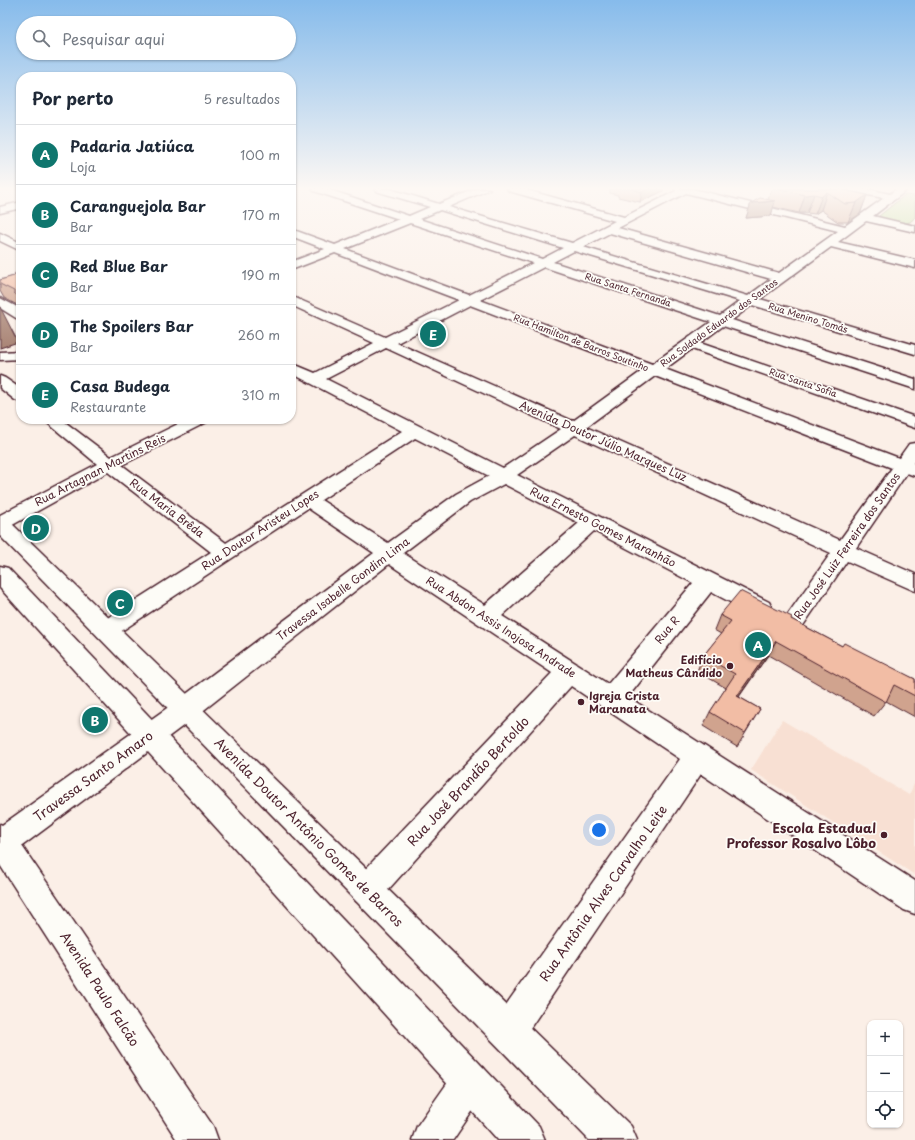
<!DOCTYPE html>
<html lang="pt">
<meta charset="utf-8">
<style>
body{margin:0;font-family:"Playpen Sans",sans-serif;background:#f2f2f3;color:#1f2937}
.controls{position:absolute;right:12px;bottom:12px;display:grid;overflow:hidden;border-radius:8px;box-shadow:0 1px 3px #0004}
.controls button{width:36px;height:36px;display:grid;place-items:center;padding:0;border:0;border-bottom:1px solid #e0e1e3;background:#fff;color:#1f2937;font:20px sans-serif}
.you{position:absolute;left:599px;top:830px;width:14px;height:14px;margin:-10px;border:3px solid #fff;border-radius:50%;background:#1a73e8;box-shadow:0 0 0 6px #1a73e833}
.badge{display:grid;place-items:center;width:26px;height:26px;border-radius:50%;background:#0f766e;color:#fff;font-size:13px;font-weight:700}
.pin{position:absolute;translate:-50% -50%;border:2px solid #fff;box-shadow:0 1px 4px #0006}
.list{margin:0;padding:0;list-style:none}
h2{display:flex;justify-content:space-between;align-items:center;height:52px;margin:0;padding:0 16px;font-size:17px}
h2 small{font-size:13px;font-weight:400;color:#747a83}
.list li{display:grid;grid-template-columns:26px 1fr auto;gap:12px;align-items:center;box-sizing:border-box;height:60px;padding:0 16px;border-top:1px solid #e0e1e3}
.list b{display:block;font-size:15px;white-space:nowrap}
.list p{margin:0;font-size:13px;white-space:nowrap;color:#747a83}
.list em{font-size:13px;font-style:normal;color:#747a83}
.icon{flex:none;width:22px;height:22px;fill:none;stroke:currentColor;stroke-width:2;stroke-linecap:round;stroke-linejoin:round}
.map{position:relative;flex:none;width:915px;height:1140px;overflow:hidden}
.search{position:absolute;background:#fff;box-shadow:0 1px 3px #0004;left:16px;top:16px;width:280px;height:44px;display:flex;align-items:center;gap:10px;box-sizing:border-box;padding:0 14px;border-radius:22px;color:#747a83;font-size:15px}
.panel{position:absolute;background:#fff;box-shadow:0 1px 3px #0004;left:16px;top:72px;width:280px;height:352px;border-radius:16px}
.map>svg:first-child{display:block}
.built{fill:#f8e0d3}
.green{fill:#bcdc95;stroke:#837e60}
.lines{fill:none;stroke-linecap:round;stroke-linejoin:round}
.minor-casing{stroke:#4a1f2b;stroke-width:3}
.major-casing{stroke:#4a1f2b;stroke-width:3}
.minor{fill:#fdfcf7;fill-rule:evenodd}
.major{fill:#fdfcf7;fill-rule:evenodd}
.wall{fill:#d0a38e;stroke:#4a1f2b}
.shaded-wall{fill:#a98474;stroke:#4a1f2b}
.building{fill:#f2bda5;stroke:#4a1f2b}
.poi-dot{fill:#4a1f2b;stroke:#fdfcf7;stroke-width:1.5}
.labels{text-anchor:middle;stroke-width:3.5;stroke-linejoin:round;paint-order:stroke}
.far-street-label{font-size:9px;fill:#4a1f2b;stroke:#fdfcf7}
.street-label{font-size:11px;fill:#4a1f2b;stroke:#fdfcf7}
.poi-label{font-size:11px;font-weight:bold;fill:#4a1f2b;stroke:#fdfcf7;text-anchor:end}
.near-street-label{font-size:13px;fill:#4a1f2b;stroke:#fdfcf7}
.near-poi-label{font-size:13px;font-weight:bold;fill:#4a1f2b;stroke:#fdfcf7;text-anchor:end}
</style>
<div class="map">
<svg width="915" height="1140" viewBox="0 0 915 1140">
<rect width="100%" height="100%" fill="#fbefe7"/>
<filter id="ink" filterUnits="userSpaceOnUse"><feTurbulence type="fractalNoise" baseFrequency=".025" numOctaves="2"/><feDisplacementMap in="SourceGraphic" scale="8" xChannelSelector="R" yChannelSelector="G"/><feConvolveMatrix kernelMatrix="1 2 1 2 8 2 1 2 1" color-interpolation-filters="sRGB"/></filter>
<g filter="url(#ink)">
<g class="built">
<path d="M 430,189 L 481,189 L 459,198 Z"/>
<path d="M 782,720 L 909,795 L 915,782 L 915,875 L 751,770 Z"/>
</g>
<path class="green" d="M 905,195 L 915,196 L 915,217 C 913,219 912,221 910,222 C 903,225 885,220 879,216 Z"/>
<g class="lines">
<g class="minor-casing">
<g id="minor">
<path d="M 312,189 L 327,189 L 409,216 L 430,207 L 376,191 L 374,189 L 390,189 L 439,204 L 476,189 L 490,189 L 449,207 L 572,243 L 615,221 L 509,191 L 507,189 L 523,189 L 624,217 L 676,191 L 675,189 L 693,189 L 845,226 L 884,198 L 852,192 L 847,189 L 868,189 L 890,194 L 896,189 L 908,189 L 873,216 L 915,226 L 915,232 L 866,221 L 838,242 L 915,260 L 915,268 L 831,247 L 760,299 L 915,345 L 915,354 L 752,305 L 732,320 L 915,379 L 915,389 L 723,326 L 700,343 L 915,417 L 915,428 L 692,349 L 665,369 L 899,458 L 909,444 L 915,443 L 915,461 L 913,463 L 915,464 L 915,476 L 907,473 L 856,548 L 915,574 L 915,591 L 847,561 L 800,630 L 792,633 L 784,630 L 781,624 L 831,553 L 575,435 L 517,475 L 769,602 L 772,608 L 769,614 L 761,616 L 753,614 L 711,592 L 628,697 L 915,881 L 915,914 L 904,910 L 701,774 L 520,1043 L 508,1048 L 496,1043 L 491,1031 L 496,1019 L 680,759 L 571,686 L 378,901 L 367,905 L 356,901 L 352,890 L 356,879 L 552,673 L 389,564 L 195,717 L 22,846 L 213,1126 L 218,1140 L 177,1140 L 0,865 L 0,824 L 2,825 L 177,701 L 374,553 L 308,508 L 114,636 L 106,639 L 98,636 L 95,630 L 98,624 L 211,552 L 108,472 L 7,528 L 0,530 L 0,515 L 97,464 L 43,419 L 61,419 L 111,457 L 188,419 L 209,419 L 207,422 L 122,465 L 226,543 L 402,431 L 291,373 L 291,363 L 315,373 L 374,343 L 291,305 L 291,296 L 385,337 L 459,300 L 335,253 L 291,270 L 291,262 L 325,249 L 291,236 L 291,229 L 335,245 L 399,219 L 314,191 ZM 686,193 L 838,231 L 779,273 L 618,228 ZM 440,210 L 563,248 L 542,259 L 419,219 ZM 410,223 L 533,263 L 469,295 L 345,249 ZM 610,233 L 771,279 L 748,296 L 583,247 ZM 574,251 L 740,301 L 720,316 L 553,262 ZM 544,267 L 711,322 L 652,364 L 480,300 ZM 470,305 L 642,371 L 573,421 L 397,343 ZM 386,348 L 561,429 L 503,468 L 326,379 ZM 655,376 L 892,468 L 840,540 L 586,427 ZM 415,438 L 489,476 L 456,494 L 388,543 L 321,500 ZM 504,484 L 579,523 L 485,605 L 403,553 L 470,502 ZM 594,531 L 693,583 L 608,684 L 502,616 Z"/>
<path d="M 21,202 L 21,208 L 0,213 L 0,207 Z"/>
<path d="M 0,233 L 21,243 L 21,251 L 0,241 Z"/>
<path d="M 0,298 L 21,309 L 21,319 L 16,318 L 0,308 Z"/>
<path d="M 21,351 L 21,359 L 0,360 L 0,352 Z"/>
<path d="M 0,376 L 5,378 L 21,389 L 21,402 L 15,400 L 0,388 Z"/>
<path d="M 471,1063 L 484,1068 L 489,1081 L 484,1094 L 453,1140 L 412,1140 L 417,1126 L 458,1068 Z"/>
</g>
</g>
<g class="major-casing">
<g id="major">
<path d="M 0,517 L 7,519 L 631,1126 L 637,1140 L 589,1140 L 0,536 Z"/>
<path d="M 0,566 L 8,568 L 539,1126 L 545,1140 L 498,1140 L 0,588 Z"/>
</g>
</g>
<use href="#minor" class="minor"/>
<use href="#major" class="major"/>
</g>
<g class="wall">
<path d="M 610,189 L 663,189 L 663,191 L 640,202 L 618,197 L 618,195 L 610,193 Z"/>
<path d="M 772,189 L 840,189 L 867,195 L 860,214 L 848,222 L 838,222 L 821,210 L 815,214 L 807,213 L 799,213 L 773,207 L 771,216 L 746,218 L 751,203 L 768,199 Z"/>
<path d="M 21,271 L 21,307 L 4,298 L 0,291 L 0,280 L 14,276 Z"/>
<path d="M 720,615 L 791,619 L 842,646 L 915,679 L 915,717 L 886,701 L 874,716 L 768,655 L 739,697 L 760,709 L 737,747 L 703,726 L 710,712 L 726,688 L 697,671 L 703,656 L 721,634 L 714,630 Z"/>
</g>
<g class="shaded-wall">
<path d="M 648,189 L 663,189 L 663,191 L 640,202 L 642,192 Z"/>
<path d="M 827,192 L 821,210 L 815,214 L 822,196 Z"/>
<path d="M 814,194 L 807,213 L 799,213 L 805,195 Z"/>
<path d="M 867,195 L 860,214 L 848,222 L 856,203 Z"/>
<path d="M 775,201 L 771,216 L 746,218 L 751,203 Z"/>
<path d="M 0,307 L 18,342 L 0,348 Z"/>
<path d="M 776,641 L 768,655 L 729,710 L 737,696 Z"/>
</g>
<g class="building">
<path d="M 631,189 L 648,189 L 642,192 Z"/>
<path d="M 780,189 L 840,189 L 867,195 L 856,203 L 845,204 L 827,192 L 822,196 L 814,194 L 805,195 Z"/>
<path d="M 760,198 L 775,201 L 751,203 Z"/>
<path d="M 21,271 L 21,298 L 14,293 L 14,291 L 0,284 L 0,280 L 14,276 L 15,273 Z"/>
<path d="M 740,591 L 792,617 L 791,619 L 842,646 L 844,643 L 915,679 L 915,696 L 894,685 L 886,702 L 776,641 L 737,696 L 760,709 L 745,733 L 710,712 L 735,674 L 703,656 L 731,621 L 720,615 Z"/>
</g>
</g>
<linearGradient id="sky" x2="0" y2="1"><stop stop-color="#86bbeb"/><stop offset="0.54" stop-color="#fdf8f4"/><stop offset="1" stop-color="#fdf8f4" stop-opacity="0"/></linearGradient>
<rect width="915" height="349" fill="url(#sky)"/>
<g class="poi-dot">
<circle cx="730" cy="666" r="4"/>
<circle cx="581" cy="702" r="4"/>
<circle cx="884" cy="835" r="4"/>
</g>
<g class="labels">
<g class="far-street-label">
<text transform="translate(628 290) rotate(18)" y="3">Rua Santa Fernanda</text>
<text transform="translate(808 318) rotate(17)" y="3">Rua Menino Tomás</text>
<text transform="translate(719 323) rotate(-36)" y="3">Rua Soldado Eduardo dos Santos</text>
<text transform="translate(581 343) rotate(21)" y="3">Rua Hamilton de Barros Soutinho</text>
<text transform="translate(803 383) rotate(19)" y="3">Rua Santa Sofia</text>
</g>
<g class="street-label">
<text transform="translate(603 441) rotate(24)" y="4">Avenida Doutor Júlio Marques Luz</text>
<text transform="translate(100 470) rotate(-27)" y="4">Rua Artagnan Martins Reis</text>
<text transform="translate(167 508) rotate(37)" y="4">Rua Maria Brêda</text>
<text transform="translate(603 527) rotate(27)" y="4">Rua Ernesto Gomes Maranhão</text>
<text transform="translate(260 530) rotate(-33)" y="4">Rua Doutor Aristeu Lopes</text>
<text transform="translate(847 546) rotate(-55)" y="4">Rua José Luiz Ferreira dos Santos</text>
<text transform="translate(343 589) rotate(-37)" y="4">Travessa Isabelle Gondim Lima</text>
<text transform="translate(501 627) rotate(33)" y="4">Rua Abdon Assis Inojosa Andrade</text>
<text transform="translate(667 630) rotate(-51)" y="4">Rua R</text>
</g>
<g class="poi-label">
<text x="722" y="664">Edifício<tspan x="722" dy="13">Matheus Cândido</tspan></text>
<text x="589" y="700" text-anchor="start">Igreja Crista<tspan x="589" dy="13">Maranata</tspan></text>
</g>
<g class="near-street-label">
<text transform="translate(93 776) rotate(-36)" y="5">Travessa Santo Amaro</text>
<text transform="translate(468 781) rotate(-47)" y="5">Rua José Brandão Bertoldo</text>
<text transform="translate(309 832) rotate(45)" y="5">Avenida Doutor Antônio Gomes de Barros</text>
<text transform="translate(603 893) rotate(-55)" y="5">Rua Antônia Alves Carvalho Leite</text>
<text transform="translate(100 989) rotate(57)" y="5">Avenida Paulo Falcão</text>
</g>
<g class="near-poi-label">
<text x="876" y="833">Escola Estadual<tspan x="876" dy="15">Professor Rosalvo Lôbo</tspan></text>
</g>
</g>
</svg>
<div class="controls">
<button>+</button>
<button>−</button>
<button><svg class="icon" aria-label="locate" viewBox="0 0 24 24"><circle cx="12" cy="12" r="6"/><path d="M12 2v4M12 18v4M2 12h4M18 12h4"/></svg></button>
</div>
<div class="you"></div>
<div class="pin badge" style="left:758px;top:645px">A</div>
<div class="pin badge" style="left:95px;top:720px">B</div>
<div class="pin badge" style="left:120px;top:603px">C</div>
<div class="pin badge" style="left:36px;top:528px">D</div>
<div class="pin badge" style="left:433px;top:334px">E</div>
<div class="search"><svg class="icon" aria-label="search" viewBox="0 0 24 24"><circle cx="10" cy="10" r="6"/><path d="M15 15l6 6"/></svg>Pesquisar aqui</div>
<section class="panel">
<h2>Por perto<small>5 resultados</small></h2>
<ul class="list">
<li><span class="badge">A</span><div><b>Padaria Jatiúca</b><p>Loja</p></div><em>100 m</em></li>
<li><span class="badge">B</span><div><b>Caranguejola Bar</b><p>Bar</p></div><em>170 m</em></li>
<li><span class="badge">C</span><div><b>Red Blue Bar</b><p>Bar</p></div><em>190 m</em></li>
<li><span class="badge">D</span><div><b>The Spoilers Bar</b><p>Bar</p></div><em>260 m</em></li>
<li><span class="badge">E</span><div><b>Casa Budega</b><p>Restaurante</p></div><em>310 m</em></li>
</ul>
</section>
</div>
